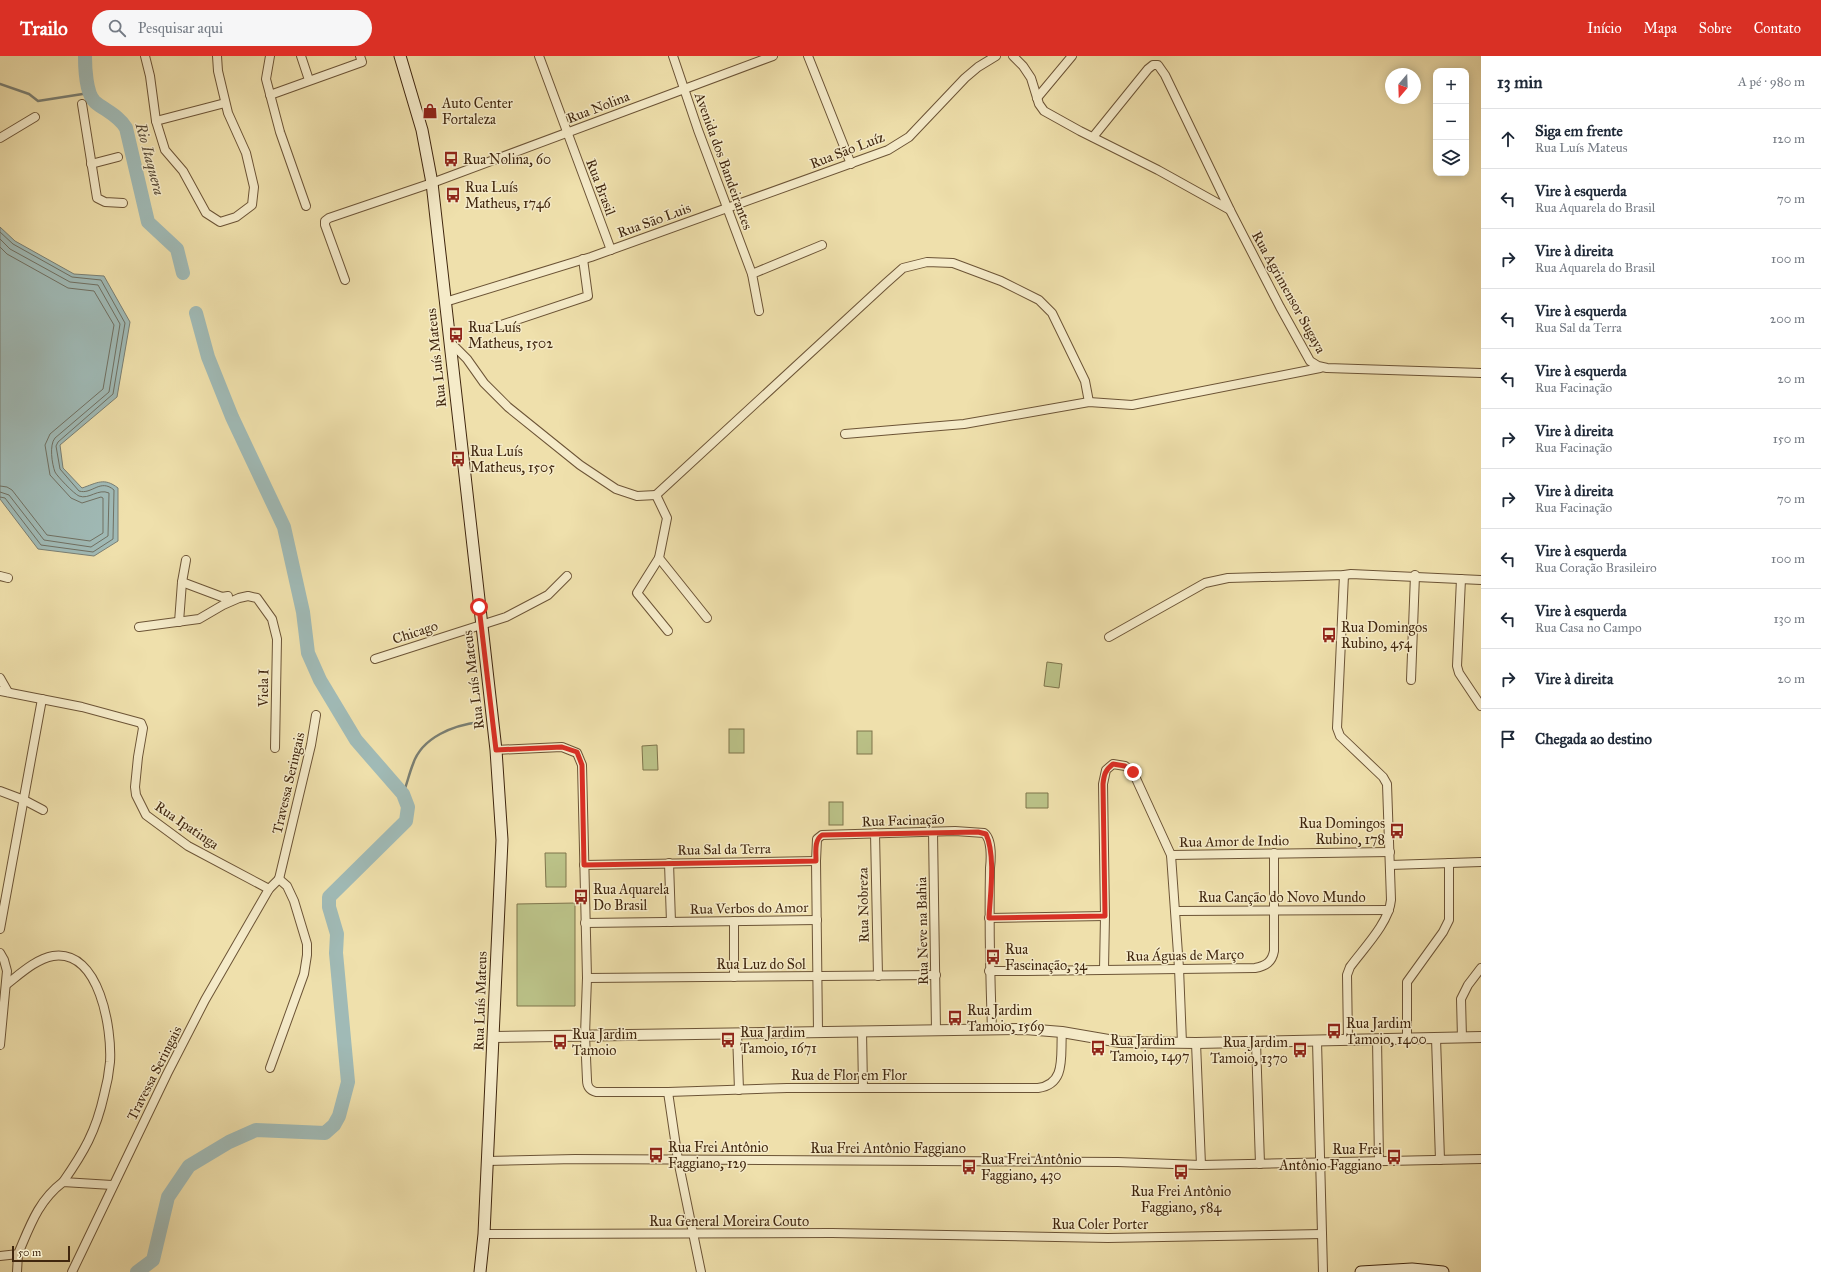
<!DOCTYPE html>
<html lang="pt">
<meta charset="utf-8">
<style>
body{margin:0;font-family:"IM FELL Great Primer",serif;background:#f6f6f7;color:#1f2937}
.controls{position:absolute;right:12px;top:12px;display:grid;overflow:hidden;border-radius:8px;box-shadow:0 2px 10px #0003}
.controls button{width:36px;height:36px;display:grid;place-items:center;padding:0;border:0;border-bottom:1px solid #e0e1e3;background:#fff;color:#1f2937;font:20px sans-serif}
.compass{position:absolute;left:1385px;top:12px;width:36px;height:36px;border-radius:50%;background:#fff;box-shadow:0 2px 10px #0003;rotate:199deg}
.scale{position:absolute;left:12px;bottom:10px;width:58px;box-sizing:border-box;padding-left:4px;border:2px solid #40260e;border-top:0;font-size:11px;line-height:14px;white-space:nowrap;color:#40260e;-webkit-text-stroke:3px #f5ebc9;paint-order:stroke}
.stop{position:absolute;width:12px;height:12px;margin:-9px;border:3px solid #d93025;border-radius:50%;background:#fff}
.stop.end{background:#d93025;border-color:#fff;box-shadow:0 1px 4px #0008}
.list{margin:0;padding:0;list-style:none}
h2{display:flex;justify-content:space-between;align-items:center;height:52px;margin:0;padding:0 16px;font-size:17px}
h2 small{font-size:13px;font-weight:400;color:#747a83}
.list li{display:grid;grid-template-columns:26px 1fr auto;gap:12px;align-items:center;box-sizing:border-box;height:60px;padding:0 16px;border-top:1px solid #e0e1e3}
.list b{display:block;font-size:15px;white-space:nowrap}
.list p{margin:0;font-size:13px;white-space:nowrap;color:#747a83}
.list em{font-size:13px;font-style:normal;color:#747a83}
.icon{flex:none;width:22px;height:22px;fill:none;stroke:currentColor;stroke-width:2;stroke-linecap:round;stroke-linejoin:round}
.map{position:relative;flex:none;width:1481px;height:1216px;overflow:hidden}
header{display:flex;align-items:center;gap:24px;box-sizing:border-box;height:56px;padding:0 20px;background:#d93025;color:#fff}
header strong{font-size:19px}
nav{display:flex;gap:22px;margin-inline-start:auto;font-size:14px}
.search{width:280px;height:36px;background:#f6f6f7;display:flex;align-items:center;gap:10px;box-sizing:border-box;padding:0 14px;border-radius:22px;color:#747a83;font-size:15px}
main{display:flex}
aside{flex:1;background:#fff}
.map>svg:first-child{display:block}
.green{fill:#bbc288;stroke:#7e744b}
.water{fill:#a0bab6;stroke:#7a7f73}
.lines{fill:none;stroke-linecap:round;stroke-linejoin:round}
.shore{stroke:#707062;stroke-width:1}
.stream{stroke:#7a7f73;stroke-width:2.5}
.river{stroke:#a0bab6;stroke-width:14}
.minor-casing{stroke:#6c5436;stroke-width:10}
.tertiary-casing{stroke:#6c5436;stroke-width:12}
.secondary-casing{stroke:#40260e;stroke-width:13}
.minor{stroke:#f5ebc9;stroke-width:8}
.tertiary{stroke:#f5ebc9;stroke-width:10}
.secondary{stroke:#f5ebc9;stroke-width:11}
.route{stroke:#d93025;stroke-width:5}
.labels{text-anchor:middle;stroke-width:3;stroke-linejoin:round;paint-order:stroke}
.poi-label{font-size:14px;fill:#40260e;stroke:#f5ebc9;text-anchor:start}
.street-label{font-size:14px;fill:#40260e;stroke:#f5ebc9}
.water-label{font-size:15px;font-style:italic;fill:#584b38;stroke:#f5ebc9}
</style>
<header>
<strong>Trailo</strong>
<div class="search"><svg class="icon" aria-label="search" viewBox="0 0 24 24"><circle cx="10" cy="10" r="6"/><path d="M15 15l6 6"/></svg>Pesquisar aqui</div>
<nav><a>Início</a><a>Mapa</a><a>Sobre</a><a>Contato</a></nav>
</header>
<main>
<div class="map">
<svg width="1481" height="1216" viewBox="0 0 1481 1216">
<rect width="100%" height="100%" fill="#efe0ac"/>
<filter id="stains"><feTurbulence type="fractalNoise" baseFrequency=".005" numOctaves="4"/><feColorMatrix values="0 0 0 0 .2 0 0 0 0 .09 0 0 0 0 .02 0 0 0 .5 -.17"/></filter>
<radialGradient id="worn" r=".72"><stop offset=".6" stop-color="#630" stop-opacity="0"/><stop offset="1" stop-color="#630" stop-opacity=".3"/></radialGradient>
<g class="green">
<path d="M 1047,606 L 1062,608 L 1059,632 L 1044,630 Z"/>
<rect x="729" y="673" width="15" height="24"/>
<rect x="857" y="675" width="15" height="23"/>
<path d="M 657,689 L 658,714 L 643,714 L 642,690 Z"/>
<path d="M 1048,737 L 1048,752 L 1026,752 L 1026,737 Z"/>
<rect x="829" y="746" width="14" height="23"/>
<path d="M 545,797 L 566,797 L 566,831 L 546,831 Z"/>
<path d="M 575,847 L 575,950 L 517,950 L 517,848 Z"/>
</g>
<path class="water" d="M 0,171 L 15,185 L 74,218 L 104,220 L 130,266 L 117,341 L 60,389 L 63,412 L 82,432 C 97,427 104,421 118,432 L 118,485 L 94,500 L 38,493 L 0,443 Z"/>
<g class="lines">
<g class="shore">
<path d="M 0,176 L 13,188 L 72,221 L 101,224 L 125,267 L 113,338 L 58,386 L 56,390 L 60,413 L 79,435 C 92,439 100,422 114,434 L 113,483 L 93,496 L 41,489 L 5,442 L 0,441"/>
<path d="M 0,183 L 10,193 L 70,226 L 98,229 L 120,268 L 109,336 L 55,382 C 49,389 52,408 55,416 C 57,420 74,438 79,440 C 89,444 98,432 109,437 L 108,480 L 91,491 L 44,484 L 9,439 L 0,436"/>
<path d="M 0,191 L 7,198 L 68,232 L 94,235 L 114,269 L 103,333 L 50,378 L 45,389 L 50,419 L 71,442 L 82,447 L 101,441 L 103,442 L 103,477 L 90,485 L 47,479 L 12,434 L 7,431 L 0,430"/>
</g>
<g class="stream">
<path d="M 0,28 L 29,38 L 38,45 L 89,37"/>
<path d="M 403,738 C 407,728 409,718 413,708 C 422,681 454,669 480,666"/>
</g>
<g class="river">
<path d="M 85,0 C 85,11 86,38 95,46 C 106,55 118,59 126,72 L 148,166 L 177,193 L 183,217"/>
<path d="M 137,1216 L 153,1204 L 168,1141 L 189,1110 L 229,1086 L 256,1074 L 325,1077 L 334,1069 L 339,1060 L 348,1026 L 336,897 L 337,878 L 329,851 L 329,841 L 406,765 L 408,751 L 403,738 L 356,684 L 320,624 L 308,597 L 303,556 L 284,471 L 232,361 L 208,301 L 196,257"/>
</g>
<g class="minor-casing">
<g id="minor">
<path d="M 145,0 L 150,20 L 156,65 L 165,94 L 183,115 L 206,157 L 220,166 L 236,161 L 252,149 L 254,131 L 246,97 L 228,57 L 218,15 L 217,0"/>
<path d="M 270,0 L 266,23 L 280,76 L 306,150"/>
<path d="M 301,0 L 309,24"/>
<path d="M 539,0 L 611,194"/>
<path d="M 673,0 L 698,74 L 752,218"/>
<path d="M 808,0 L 851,108"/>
<path d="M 1013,0 L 1023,10 L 1031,22 L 1039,48 L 1044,55 L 1080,75 L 1158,114 L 1230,154"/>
<path d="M 270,39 L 362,6 L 360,0"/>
<path d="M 1037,42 L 1072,0"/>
<path d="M 82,48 L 97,142 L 105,146 L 123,147"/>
<path d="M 156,65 L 225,47"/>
<path d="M 1093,81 L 1148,13 L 1153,9 L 1158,9 L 1165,19 L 1230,154 L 1280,251 L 1310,305 L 1318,310 L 1327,312 L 1481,317"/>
<path d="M 0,82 L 35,61"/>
<path d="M 91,108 L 118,101"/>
<path d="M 345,224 L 325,169 L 325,165 L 329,162 L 432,127 L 773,0"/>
<path d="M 445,246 L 591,201 L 888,94 L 909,81 L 965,22 L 978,11 L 996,0"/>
<path d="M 759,255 L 752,218 L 822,189"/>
<path d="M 492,272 L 588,240 L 583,203"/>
<path d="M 450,286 L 467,303 L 484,327 L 508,351 L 580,409 L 616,433 L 637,440 L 656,439"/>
<path d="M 845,378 L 964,368 L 1089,346 L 1132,349 L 1320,312"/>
<path d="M 659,502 L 637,537 L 668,575"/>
<path d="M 1344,519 L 1337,672 L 1340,680 L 1383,721 L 1387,728 L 1391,844 C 1389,867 1363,893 1350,911 L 1347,919 L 1348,984"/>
<path d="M 0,520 L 8,522"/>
<path d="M 1461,523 L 1457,610 L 1459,617 L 1481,650"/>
<path d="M 182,526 L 222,541 L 228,540"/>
<path d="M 707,562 L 659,502 L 667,462 L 656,439 L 885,228 L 903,212 L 927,206 L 953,207 L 1001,225 L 1039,244 L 1052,257 L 1085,325 L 1089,346"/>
<path d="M 179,566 L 182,526 L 186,504"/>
<path d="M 139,571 L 199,563 L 223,549 L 239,542 L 248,540 L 257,542 L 272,563 L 277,583 L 275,692"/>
<path d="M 1109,581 L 1205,527 L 1228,522 L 1344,519 L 1351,518 L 1481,524"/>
<path d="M 375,603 L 506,561 L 548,539 L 567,520"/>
<path d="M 0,622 L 8,636"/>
<path d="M 1411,624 L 1415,519"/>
<path d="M 0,635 L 82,651 L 141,667 L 143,672 L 138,701 L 135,731 L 136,739 L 146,759 L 188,790 L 269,833"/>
<path d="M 496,694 L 562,691 L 577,697 L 582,709 L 587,922 L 585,979 L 587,1024 C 587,1030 589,1034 596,1036 L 668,1036 L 787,1032 L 1038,1032 C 1067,1028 1060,999 1062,976"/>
<path d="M 0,735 L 24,744 L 43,754"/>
<path d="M 933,776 L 936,974"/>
<path d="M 875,777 L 878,920"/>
<path d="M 1171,799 L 1390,796"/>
<path d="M 669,807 L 671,866"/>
<path d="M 584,809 L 816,805"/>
<path d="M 1390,809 L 1481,806"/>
<path d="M 279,823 L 311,689 L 316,659"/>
<path d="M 1176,855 L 1389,854"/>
<path d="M 989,862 L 1105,860"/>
<path d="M 734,865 L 734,921"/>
<path d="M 585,867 L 817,864"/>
<path d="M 0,873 L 42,643"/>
<path d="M 0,897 L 4,904 L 7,915 L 0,989"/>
<path d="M 1104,913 L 1105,860 L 1103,728 L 1106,714 L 1113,708 L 1125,710 L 1133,716 L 1171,799 L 1179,912 L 1182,987"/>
<path d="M 989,915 L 1027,915 L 1255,912 C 1266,910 1272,906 1274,895 L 1274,797"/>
<path d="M 587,922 L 936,919"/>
<path d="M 7,928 C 20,918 36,903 53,900 C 100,893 112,974 110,1006 C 109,1017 107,1028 104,1039 C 96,1075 84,1096 63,1126"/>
<path d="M 818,975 L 816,805 L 817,783 L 822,779 L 955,775 L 984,777 C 992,783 991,803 990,812 C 989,866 990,919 992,973"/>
<path d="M 862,975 L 863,1032"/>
<path d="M 737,977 L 739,1034"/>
<path d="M 1436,982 L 1440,1104"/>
<path d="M 1462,982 L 1461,943 L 1468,929 L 1481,912"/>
<path d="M 1377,983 L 1379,1105"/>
<path d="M 1407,983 L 1407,926 L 1443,876 L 1449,864 L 1449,807"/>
<path d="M 1317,985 L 1323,1216"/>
<path d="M 1256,986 L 1260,1108"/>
<path d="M 1196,987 L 1201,1109"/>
<path d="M 270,1012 L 304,918 L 307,899 L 307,888 L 294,845 L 287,830 L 279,823"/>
<path d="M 668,1036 L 678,1104 L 701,1216"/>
<path d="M 487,1105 L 575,1103 L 1118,1106 L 1201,1109 L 1481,1103"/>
<path d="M 484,1178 L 832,1177 L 1108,1182 L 1322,1178"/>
<path d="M 0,1200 L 18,1198 C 30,1170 38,1145 63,1126 L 112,1129"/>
<path d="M 17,1216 L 18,1198"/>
<path d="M 72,1216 L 167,1018 L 205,944 L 269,833 L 279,823"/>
</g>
</g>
<g class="tertiary-casing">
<path id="tertiary" d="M 494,981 L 1025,973 L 1062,976 L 1120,986 L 1196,987 L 1481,981"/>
</g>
<g class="secondary-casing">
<g id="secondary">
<path d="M 400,0 L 422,74 L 432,127 L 496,694 L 502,784 L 484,1178 L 480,1216"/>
<path d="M 1361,1216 L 1412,1213 L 1443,1216"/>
</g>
</g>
<use href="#minor" class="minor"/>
<use href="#tertiary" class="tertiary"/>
<use href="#secondary" class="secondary"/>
</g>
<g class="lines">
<path class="route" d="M 479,551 L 496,694 L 562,691 L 577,696 L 582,709 L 584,809 L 816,805 C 816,796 814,784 822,779 L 978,776 L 986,778 C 996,800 990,839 989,862 L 1105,860 L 1103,728 C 1104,719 1105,714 1113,708 L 1125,710 L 1133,716"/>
</g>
<defs>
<g id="shop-bare" transform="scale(1.2)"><path d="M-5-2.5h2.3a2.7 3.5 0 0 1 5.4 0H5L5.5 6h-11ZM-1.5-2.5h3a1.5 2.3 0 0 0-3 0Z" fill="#8f2418" stroke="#f5ebc9" stroke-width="2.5" paint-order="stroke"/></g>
<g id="bus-bare" transform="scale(1.2)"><path d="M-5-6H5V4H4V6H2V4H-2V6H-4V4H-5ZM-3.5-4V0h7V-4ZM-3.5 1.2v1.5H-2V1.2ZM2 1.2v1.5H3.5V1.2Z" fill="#8f2418" stroke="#f5ebc9" stroke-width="2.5" paint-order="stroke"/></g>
</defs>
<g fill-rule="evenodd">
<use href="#shop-bare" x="430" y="55"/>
<use href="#bus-bare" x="451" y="103"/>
<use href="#bus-bare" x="453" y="139"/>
<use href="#bus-bare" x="456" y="279"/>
<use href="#bus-bare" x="458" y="403"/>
<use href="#bus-bare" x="1329" y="579"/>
<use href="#bus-bare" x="1397" y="775"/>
<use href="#bus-bare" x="581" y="841"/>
<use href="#bus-bare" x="993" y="901"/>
<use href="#bus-bare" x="955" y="962"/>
<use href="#bus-bare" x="1334" y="975"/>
<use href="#bus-bare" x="728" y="984"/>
<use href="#bus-bare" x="560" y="986"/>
<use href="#bus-bare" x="1098" y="992"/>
<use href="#bus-bare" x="1300" y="994"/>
<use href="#bus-bare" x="656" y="1099"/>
<use href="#bus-bare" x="1394" y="1101"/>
<use href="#bus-bare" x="969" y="1111"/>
<use href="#bus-bare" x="1181" y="1116"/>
</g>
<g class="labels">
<g class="poi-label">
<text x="442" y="52">Auto Center<tspan x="442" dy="16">Fortaleza</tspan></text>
<text x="463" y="108">Rua Nolina, 60</text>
<text x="465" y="136">Rua Luís<tspan x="465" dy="16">Matheus, 1746</tspan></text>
<text x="468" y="276">Rua Luís<tspan x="468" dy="16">Matheus, 1502</tspan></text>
<text x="470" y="400">Rua Luís<tspan x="470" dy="16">Matheus, 1505</tspan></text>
<text x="1341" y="576">Rua Domingos<tspan x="1341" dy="16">Rubino, 454</tspan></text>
<text x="1385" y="772" text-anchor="end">Rua Domingos<tspan x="1385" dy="16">Rubino, 178</tspan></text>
<text x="593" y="838">Rua Aquarela<tspan x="593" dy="16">Do Brasil</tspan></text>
<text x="1005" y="898">Rua<tspan x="1005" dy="16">Fascinação, 34</tspan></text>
<text x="967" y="959">Rua Jardim<tspan x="967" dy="16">Tamoio, 1569</tspan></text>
<text x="1346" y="972">Rua Jardim<tspan x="1346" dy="16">Tamoio, 1400</tspan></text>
<text x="740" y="981">Rua Jardim<tspan x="740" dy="16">Tamoio, 1671</tspan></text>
<text x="572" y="983">Rua Jardim<tspan x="572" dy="16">Tamoio</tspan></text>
<text x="1110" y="989">Rua Jardim<tspan x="1110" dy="16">Tamoio, 1497</tspan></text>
<text x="1288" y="991" text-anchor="end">Rua Jardim<tspan x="1288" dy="16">Tamoio, 1370</tspan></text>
<text x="668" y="1096">Rua Frei Antônio<tspan x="668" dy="16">Faggiano, 129</tspan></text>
<text x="1382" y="1098" text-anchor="end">Rua Frei<tspan x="1382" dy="16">Antônio Faggiano</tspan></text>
<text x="981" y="1108">Rua Frei Antônio<tspan x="981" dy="16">Faggiano, 430</tspan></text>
<text x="1181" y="1140" text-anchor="middle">Rua Frei Antônio<tspan x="1181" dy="16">Faggiano, 584</tspan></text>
</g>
<g class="street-label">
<text transform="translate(598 51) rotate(-21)" y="5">Rua Nolina</text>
<text transform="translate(847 94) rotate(-21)" y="5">Rua São Luíz</text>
<text transform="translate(724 105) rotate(70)" y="5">Avenida dos Bandeirantes</text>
<text transform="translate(601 131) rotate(69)" y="5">Rua Brasil</text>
<text transform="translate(654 164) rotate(-20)" y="5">Rua São Luis</text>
<text transform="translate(1289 236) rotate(61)" y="5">Rua Agrimensor Sugaya</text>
<text transform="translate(436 302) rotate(-96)" y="5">Rua Luís Mateus</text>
<text transform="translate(415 576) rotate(-18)" y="5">Chicago</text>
<text transform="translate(473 624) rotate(-97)" y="5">Rua Luís Mateus</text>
<text transform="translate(263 632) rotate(-89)" y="5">Viela I</text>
<text transform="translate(288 727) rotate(-77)" y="5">Travessa Seringais</text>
<text transform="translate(903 764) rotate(-2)" y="5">Rua Facinação</text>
<text transform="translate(187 769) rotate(34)" y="5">Rua Ipatinga</text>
<text transform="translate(1234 785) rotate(-1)" y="5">Rua Amor de Indio</text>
<text transform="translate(724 793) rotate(-1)" y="5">Rua Sal da Terra</text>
<text x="1282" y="846">Rua Canção do Novo Mundo</text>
<text transform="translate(863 849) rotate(-91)" y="5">Rua Nobreza</text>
<text transform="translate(749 852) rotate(-1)" y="5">Rua Verbos do Amor</text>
<text transform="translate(922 875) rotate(-91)" y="5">Rua Neve na Bahia</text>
<text transform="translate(1185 899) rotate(-1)" y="5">Rua Águas de Março</text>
<text x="761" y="913">Rua Luz do Sol</text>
<text transform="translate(480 945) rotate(-88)" y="5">Rua Luís Mateus</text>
<text transform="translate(154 1017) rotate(-63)" y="5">Travessa Seringais</text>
<text x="849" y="1024">Rua de Flor em Flor</text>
<text x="888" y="1097">Rua Frei Antônio Faggiano</text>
<text x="729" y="1170">Rua General Moreira Couto</text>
<text x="1100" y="1173">Rua Coler Porter</text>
</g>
<g class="water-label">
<text transform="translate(150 103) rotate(75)" y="5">Rio Itaquera</text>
</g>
</g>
<rect width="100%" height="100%" filter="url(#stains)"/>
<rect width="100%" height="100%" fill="url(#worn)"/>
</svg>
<div class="controls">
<button>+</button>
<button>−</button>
<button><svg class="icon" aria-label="layers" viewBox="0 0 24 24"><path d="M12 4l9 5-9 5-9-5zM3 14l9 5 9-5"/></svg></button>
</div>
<svg class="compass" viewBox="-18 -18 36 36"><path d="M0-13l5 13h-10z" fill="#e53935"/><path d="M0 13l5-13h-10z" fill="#747a83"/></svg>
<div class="scale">50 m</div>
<div class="stop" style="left:479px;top:551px"></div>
<div class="stop end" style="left:1133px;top:716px"></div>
</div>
<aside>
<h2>13 min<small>A pé · 980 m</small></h2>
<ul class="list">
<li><svg class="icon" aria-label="ahead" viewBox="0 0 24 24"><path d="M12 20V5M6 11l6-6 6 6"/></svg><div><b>Siga em frente</b><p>Rua Luís Mateus</p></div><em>120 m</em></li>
<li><svg class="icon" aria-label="left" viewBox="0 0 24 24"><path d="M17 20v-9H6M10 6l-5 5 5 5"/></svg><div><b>Vire à esquerda</b><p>Rua Aquarela do Brasil</p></div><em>70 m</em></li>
<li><svg class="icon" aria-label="right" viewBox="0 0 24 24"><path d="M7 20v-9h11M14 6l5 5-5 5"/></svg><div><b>Vire à direita</b><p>Rua Aquarela do Brasil</p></div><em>100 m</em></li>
<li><svg class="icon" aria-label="left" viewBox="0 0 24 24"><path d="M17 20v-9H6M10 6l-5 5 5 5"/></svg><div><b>Vire à esquerda</b><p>Rua Sal da Terra</p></div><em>200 m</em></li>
<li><svg class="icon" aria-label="left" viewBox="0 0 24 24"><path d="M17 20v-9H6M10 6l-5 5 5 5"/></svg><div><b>Vire à esquerda</b><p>Rua Facinação</p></div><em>20 m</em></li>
<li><svg class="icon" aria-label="right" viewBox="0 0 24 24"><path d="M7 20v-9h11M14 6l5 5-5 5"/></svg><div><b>Vire à direita</b><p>Rua Facinação</p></div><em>150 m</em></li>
<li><svg class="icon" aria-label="right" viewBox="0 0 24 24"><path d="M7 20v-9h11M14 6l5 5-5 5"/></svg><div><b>Vire à direita</b><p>Rua Facinação</p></div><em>70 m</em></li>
<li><svg class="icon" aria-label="left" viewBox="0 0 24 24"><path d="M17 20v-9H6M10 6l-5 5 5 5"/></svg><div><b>Vire à esquerda</b><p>Rua Coração Brasileiro</p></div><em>100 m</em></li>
<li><svg class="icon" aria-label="left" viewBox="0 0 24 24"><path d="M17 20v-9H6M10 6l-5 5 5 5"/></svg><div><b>Vire à esquerda</b><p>Rua Casa no Campo</p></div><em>130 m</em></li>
<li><svg class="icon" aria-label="right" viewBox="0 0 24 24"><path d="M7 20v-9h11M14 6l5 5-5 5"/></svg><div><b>Vire à direita</b></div><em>20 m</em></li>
<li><svg class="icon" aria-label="arrive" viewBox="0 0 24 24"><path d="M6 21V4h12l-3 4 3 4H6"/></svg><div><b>Chegada ao destino</b></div></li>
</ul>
</aside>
</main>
